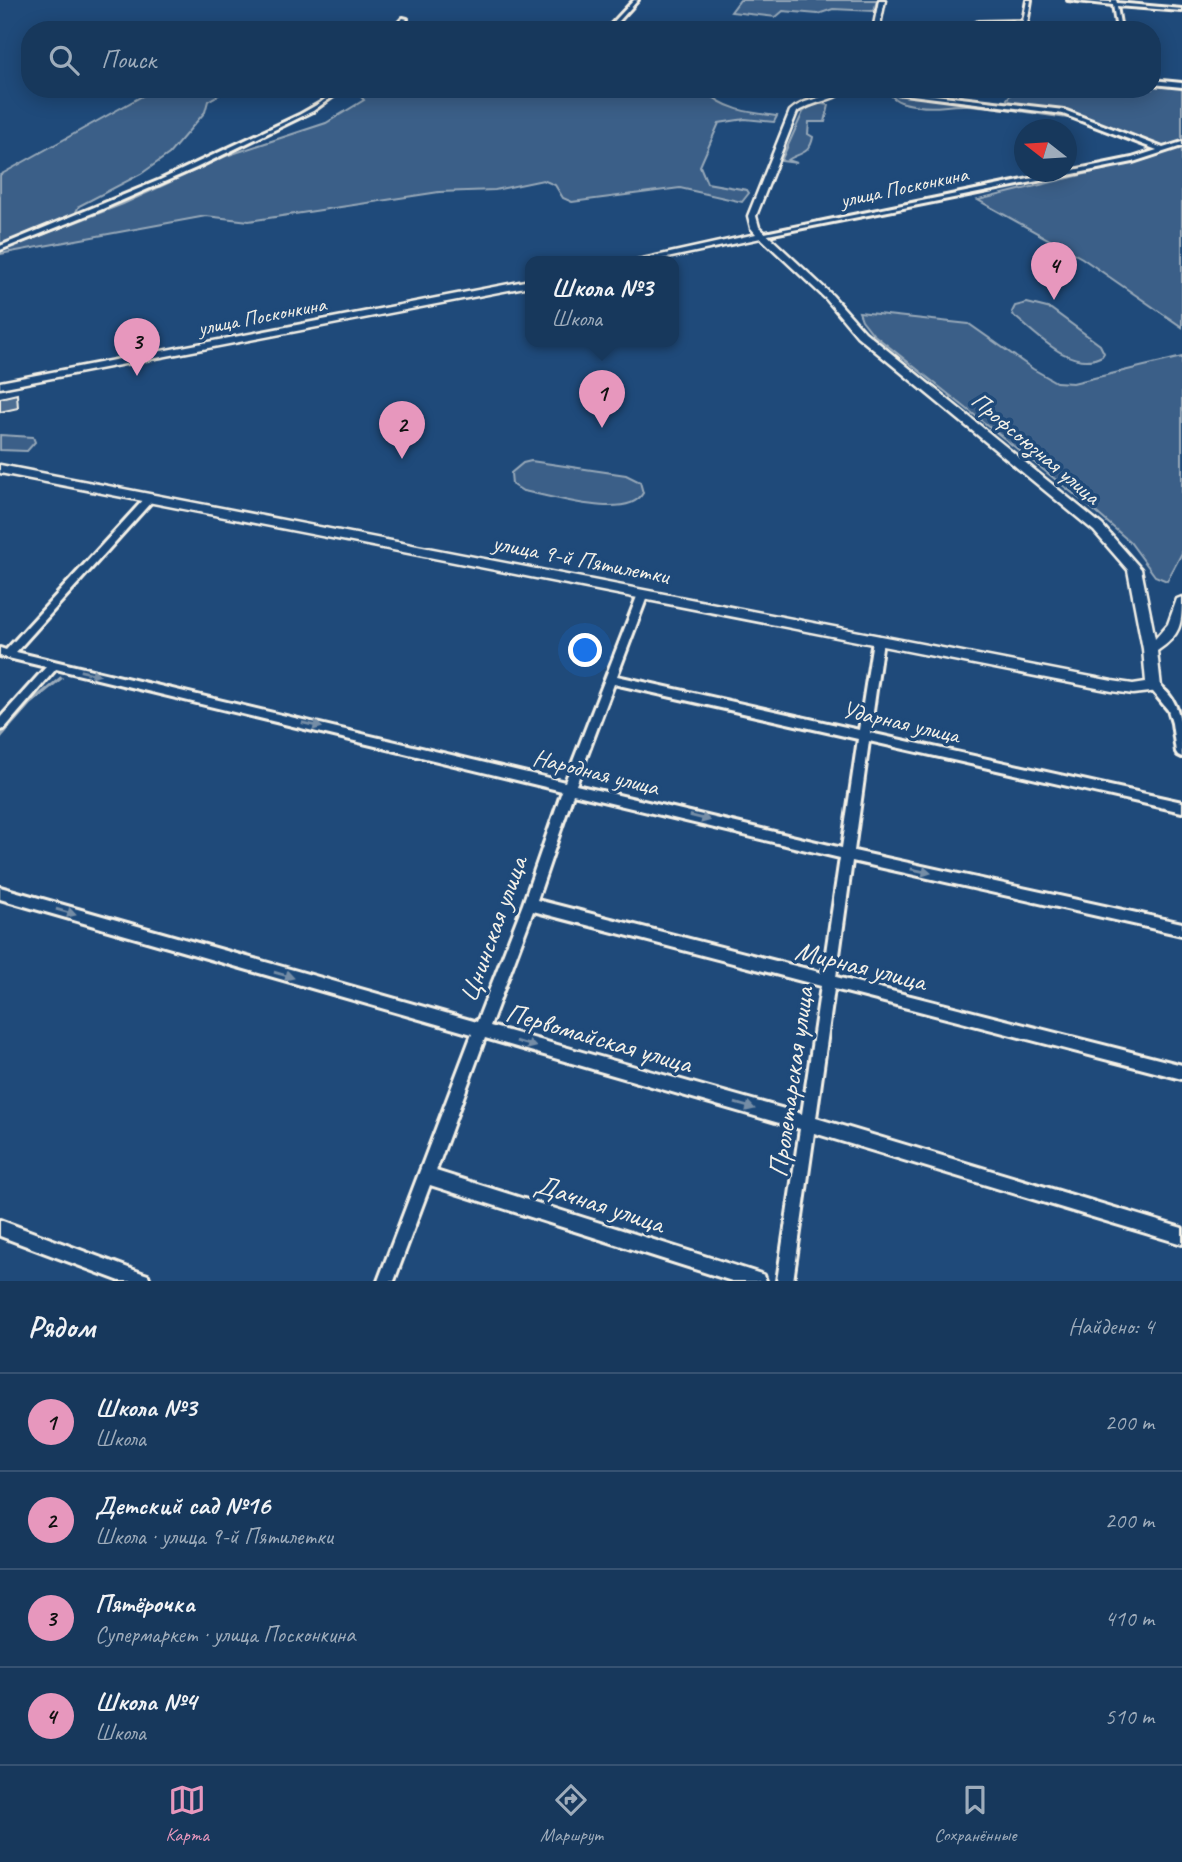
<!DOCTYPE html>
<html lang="ru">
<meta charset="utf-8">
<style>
body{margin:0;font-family:Caveat,sans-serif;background:#244365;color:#f1f3f6}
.compass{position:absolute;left:1014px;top:119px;width:63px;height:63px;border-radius:50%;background:#17385c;box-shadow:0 4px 18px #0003;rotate:287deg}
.you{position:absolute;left:586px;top:651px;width:24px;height:24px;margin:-18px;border:5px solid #fff;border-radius:50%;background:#1a73e8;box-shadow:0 0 0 10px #1a73e833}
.badge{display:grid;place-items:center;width:46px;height:46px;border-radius:50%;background:#e797bd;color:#111;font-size:23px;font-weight:700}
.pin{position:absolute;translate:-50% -58px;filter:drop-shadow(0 2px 4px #0008)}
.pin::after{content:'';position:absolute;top:37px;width:24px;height:21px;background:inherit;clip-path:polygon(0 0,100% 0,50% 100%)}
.popup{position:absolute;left:525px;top:256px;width:154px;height:91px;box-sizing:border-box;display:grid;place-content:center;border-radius:14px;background:#17385c;filter:drop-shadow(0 2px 5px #0005);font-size:23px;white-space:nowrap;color:#9eacbb}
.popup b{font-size:26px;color:#f1f3f6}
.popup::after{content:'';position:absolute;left:50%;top:100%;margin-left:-14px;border:14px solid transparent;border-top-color:#17385c}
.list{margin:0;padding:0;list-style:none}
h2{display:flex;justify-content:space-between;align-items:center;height:91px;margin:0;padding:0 28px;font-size:30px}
h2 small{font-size:23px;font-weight:400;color:#9eacbb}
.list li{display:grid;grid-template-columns:46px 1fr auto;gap:21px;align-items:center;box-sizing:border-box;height:98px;padding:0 28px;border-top:2px solid #365272}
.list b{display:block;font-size:26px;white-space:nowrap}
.list p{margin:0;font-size:23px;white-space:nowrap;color:#9eacbb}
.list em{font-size:23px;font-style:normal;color:#9eacbb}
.icon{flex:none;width:38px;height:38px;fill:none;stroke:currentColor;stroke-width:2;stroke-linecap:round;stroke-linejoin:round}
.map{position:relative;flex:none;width:1182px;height:1281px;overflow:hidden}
.search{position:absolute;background:#17385c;box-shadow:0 4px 18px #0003;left:21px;right:21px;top:21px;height:77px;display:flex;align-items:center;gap:18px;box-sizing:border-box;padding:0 24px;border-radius:28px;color:#9eacbb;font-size:26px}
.sheet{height:483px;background:#17385c}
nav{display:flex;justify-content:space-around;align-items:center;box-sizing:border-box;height:98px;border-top:2px solid #365272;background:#17385c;font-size:19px;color:#9eacbb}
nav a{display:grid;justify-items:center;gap:4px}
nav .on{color:#e797bd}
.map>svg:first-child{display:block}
.green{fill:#3a5f88;stroke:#97a8b8;stroke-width:2}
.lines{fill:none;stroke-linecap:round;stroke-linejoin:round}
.stream{stroke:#9cacbb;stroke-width:3.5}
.building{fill:#4d6e92;stroke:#f4f1e8;stroke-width:2}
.minor-casing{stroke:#f4f1e8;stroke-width:6}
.tertiary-casing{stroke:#f4f1e8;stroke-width:5}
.minor{fill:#1f4a7a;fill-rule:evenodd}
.tertiary{fill:#1f4a7a;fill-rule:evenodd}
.oneway{fill:#748da6}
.labels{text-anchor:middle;stroke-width:7;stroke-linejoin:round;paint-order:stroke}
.far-street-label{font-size:21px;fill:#f4f1e8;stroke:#1f4a7a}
.street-label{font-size:24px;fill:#f4f1e8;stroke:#1f4a7a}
.near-street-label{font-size:28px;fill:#f4f1e8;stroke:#1f4a7a}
</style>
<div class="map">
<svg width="1182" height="1281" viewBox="0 0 1182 1281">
<rect width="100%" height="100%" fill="#1f4a7a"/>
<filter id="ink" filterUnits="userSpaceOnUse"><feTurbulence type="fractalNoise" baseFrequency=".0143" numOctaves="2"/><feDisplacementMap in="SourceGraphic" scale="14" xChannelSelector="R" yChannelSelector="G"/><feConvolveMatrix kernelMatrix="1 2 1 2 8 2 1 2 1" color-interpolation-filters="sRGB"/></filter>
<g filter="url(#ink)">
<g class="green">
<path d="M 740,0 L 877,0 L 874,11 L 833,9 L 818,14 L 783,11 L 776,17 L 731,12 Z"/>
<path d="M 1152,83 L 1182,86 L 1182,142 L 1160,149 L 1077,115 L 1011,105 L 1007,99 L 1015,89 L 1152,89 Z"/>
<path d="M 155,89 L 229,89 L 208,101 L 205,112 L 169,154 L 141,174 L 79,206 L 75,214 L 0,245 L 0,175 Z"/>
<path d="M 354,89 L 704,89 C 723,110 751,113 777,116 L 774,122 L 745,119 L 719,123 L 700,166 L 707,183 L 747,190 L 749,193 L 742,202 L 680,188 L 572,202 L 563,198 L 555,185 L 543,180 L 495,190 L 439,192 L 249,221 L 206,216 L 0,254 L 0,251 L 123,204 L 226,156 L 326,123 L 364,100 Z"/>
<path d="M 890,94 L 1052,111 L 1069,118 C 1035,114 1001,107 967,105 C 950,104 936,109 919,106 C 908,104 896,103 890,94 Z"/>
<path d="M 815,103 L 829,105 L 825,122 L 809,122 L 808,134 L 813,137 C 810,155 798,153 788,160 L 797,163 L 781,161 L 803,112 Z"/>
<path d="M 1182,147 L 1182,327 L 1082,258 L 978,200 L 1147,159 Z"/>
<path d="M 1027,303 L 1051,309 L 1100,345 L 1104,353 L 1102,356 C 1071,373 1036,333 1014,316 L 1012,312 L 1015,306 Z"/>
<path d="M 859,312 L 969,324 L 1033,369 L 1056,382 L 1073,383 L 1182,357 L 1182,553 L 1167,581 L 1155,576 L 1130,542 L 1090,507 L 873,334 L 862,320 Z"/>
<path d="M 0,435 L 33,437 L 35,442 L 27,451 L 0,450 Z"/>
<path d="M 531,461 L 626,475 L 640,482 L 643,493 C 628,521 551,496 523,491 L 512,484 L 511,473 L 523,463 Z"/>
</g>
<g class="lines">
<path class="stream" d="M 0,737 L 29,704 L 61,678"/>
</g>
<path class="building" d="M 17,394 L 18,408 L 0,412 L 0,398 Z"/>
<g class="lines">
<g class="minor-casing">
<g id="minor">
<path d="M 634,0 L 638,0 L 611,30 L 606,30 Z"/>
<path d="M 1027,0 L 1031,0 L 1026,30 L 1022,30 L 1023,23 L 980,24 L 978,30 L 974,30 L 976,23 L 978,22 L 1023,21 Z"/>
<path d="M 1068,0 L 1112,2 L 1112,0 L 1116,0 L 1117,3 L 1182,9 L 1182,11 L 1117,6 L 1121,30 L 1117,30 L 1113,5 Z"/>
<path d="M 403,18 L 407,19 L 397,30 L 392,30 Z"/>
<path d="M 876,27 L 902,29 L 904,30 L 874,29 Z"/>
<path d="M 1152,80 L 1182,83 L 1182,87 L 1152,84 Z"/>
<path d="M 338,89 L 343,89 L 313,111 L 196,168 L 100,210 L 0,250 L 0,246 L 160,180 L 299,115 L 320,103 Z"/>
<path d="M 864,89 L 882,89 L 1064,110 L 1163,148 L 1182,142 L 1182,146 L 1133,162 L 758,237 L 757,236 L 760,234 L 1132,158 L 1157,150 L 1063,114 Z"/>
<path d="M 150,495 L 155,498 L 153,500 L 16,652 L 565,782 L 638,594 L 643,591 L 648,594 L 617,676 L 859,730 L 873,640 L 878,636 L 883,640 L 870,733 L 1182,802 L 1182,812 L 869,741 L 854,851 L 1182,923 L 1182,935 L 852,861 L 836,977 L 1182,1065 L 1182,1079 L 834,989 L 816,1118 L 1182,1228 L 1182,1244 L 814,1133 L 793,1281 L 777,1281 L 800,1129 L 485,1038 L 436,1171 L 758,1273 L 764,1275 L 766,1281 L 732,1281 L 430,1185 L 394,1281 L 378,1281 L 472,1034 L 0,899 L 0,887 L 477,1022 L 523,904 L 562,791 L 56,669 L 4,729 L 0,730 L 0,718 L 46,667 L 0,656 L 0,648 L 6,650 L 147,496 ZM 614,684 L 858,739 L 842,848 L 576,785 ZM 573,794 L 840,858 L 823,973 L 537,900 ZM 533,911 L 821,986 L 802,1114 L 490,1026 Z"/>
<path d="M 1154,683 C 1182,697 1182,727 1182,757 L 1178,755 L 1176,752 L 1172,723 L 1168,710 L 1149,687 L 1150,684 Z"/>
<path d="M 0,1220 L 142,1273 L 148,1275 L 150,1281 L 120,1281 L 0,1236 Z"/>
</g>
</g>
<g class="tertiary-casing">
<g id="tertiary">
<path d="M 879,0 L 885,0 L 879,30 L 873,30 Z"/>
<path d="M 839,89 L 847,89 C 833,102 813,101 797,112 L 756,216 L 759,227 L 832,295 L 865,332 L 1102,525 L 1141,569 L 1155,639 L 1168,624 L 1177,599 L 1182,597 C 1182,624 1181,635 1157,651 L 1161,687 L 1159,691 L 1133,694 L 1112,691 L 0,473 L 0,465 L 1112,681 L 1133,684 L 1146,682 L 1143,649 L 1128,570 L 1094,531 L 857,336 L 826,299 L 761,238 L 648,262 L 629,262 L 756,234 L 751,228 L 748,216 L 790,111 C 804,98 824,100 839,89 Z"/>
<path d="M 530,280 L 530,286 L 0,388 L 0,382 Z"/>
</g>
</g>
<use href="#minor" class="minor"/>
<use href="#tertiary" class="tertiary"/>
</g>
<defs><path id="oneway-solid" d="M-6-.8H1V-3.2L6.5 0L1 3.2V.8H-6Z" transform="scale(1.75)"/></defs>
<g class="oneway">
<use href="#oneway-solid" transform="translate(90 673) rotate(13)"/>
<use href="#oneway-solid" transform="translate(312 725) rotate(13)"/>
<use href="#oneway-solid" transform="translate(700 818) rotate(14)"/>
<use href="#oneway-solid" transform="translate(921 871) rotate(12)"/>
<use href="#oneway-solid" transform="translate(66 912) rotate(16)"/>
<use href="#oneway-solid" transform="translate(284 975) rotate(16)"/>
<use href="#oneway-solid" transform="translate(526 1044) rotate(16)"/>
<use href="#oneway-solid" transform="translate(745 1106) rotate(16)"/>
</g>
</g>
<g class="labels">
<g class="far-street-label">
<text transform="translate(904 187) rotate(-12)" y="7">улица Посконкина</text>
<text transform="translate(262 316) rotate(-11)" y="7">улица Посконкина</text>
</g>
<g class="street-label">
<text transform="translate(1036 448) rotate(40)" y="8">Профсоюзная улица</text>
<text transform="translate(581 559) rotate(11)" y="8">улица 9-й Пятилетки</text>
<text transform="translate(901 722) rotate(13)" y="8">Ударная улица</text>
<text transform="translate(596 772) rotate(14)" y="8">Народная улица</text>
</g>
<g class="near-street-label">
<text transform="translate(492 929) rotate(-70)" y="10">Цнинская улица</text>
<text transform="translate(861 965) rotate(14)" y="10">Мирная улица</text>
<text transform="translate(599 1037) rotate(16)" y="10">Первомайская улица</text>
<text transform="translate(790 1082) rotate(-82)" y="10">Пролетарская улица</text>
<text transform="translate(600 1203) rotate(18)" y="10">Дачная улица</text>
</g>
</g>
</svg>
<svg class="compass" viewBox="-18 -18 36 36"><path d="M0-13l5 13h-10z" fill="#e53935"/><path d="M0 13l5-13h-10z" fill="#9eacbb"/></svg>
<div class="you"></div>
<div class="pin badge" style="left:602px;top:428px">1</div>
<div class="popup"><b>Школа №3</b>Школа</div>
<div class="pin badge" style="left:402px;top:459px">2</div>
<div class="pin badge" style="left:137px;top:376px">3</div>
<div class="pin badge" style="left:1054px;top:300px">4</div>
<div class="search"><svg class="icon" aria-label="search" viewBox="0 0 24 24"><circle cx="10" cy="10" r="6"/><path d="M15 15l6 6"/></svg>Поиск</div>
</div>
<section class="sheet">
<h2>Рядом<small>Найдено: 4</small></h2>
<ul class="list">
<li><span class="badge">1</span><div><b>Школа №3</b><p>Школа</p></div><em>200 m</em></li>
<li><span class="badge">2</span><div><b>Детский сад №16</b><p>Школа · улица 9-й Пятилетки</p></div><em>200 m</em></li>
<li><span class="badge">3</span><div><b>Пятёрочка</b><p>Супермаркет · улица Посконкина</p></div><em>410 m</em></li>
<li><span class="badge">4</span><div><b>Школа №4</b><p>Школа</p></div><em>510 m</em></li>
</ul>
</section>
<nav>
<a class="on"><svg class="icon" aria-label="map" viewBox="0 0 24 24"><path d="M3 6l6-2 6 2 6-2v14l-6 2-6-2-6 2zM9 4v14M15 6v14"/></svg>Карта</a>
<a><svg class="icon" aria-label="directions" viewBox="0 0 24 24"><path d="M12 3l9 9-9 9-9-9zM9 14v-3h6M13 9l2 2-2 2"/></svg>Маршрут</a>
<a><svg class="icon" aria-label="saved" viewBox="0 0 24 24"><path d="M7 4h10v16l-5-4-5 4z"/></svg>Сохранённые</a>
</nav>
